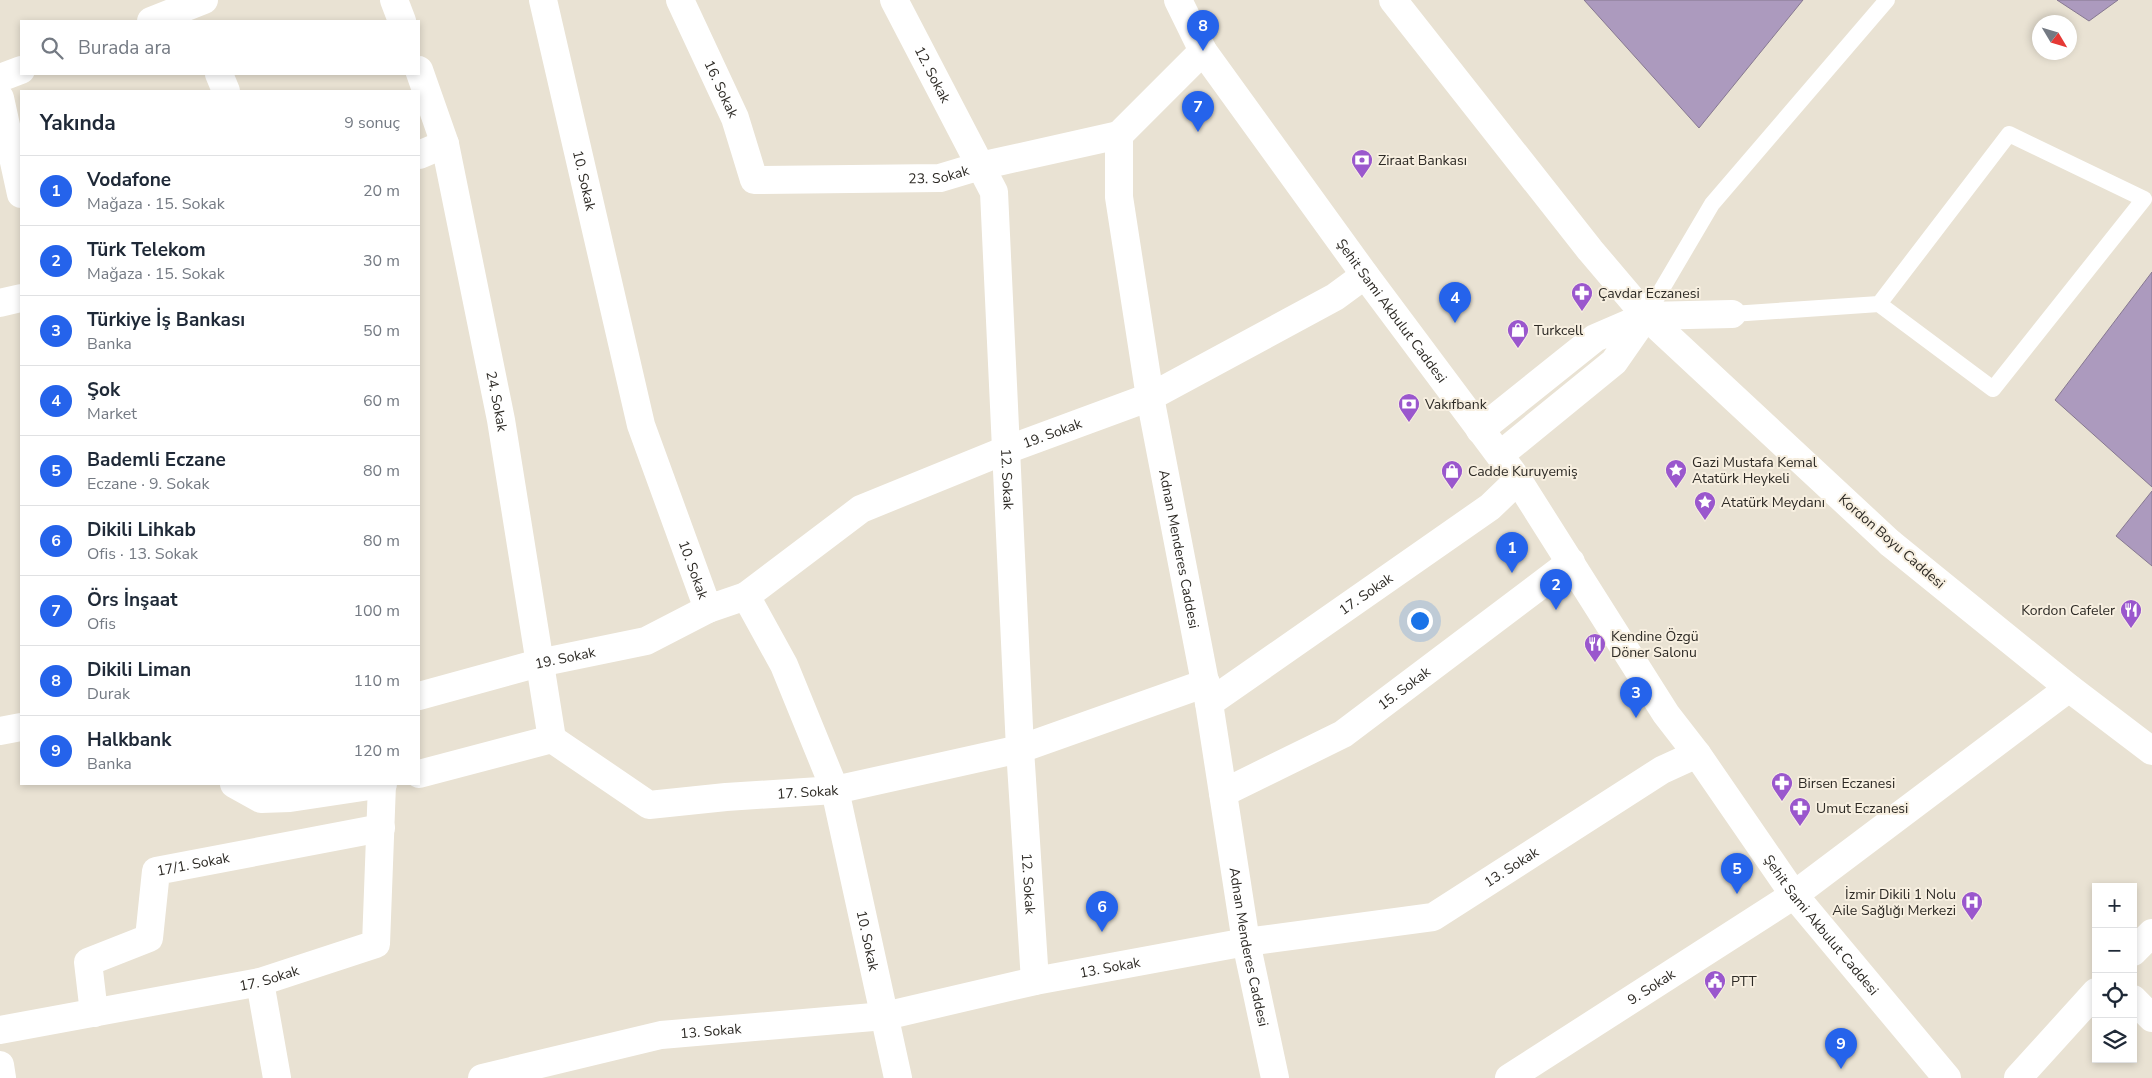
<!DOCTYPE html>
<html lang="tr">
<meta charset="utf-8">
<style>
body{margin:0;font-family:"Nunito Sans",sans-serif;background:#f2f2f3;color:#1f2937}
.controls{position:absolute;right:15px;bottom:15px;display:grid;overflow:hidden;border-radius:0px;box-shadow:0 2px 8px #0003}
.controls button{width:45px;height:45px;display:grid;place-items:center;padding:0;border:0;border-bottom:1px solid #e0e1e3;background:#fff;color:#1f2937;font:25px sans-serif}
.compass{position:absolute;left:2032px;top:15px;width:45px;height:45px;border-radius:50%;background:#fff;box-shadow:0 2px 8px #0003;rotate:128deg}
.you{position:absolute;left:1419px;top:620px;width:18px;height:18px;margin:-12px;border:4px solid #fff;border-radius:50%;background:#1a73e8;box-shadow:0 0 0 8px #1a73e833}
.badge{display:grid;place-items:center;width:32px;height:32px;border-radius:50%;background:#2563eb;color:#fff;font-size:16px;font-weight:700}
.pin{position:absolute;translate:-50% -41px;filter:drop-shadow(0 1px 2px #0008)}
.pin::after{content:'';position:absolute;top:26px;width:18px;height:15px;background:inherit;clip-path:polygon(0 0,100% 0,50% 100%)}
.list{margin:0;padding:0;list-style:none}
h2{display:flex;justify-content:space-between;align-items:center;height:65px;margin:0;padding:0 20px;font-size:21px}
h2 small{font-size:16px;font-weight:400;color:#747a83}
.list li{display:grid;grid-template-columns:32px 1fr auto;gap:15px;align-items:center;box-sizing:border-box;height:70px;padding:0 20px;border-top:1px solid #e0e1e3}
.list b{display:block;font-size:19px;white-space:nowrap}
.list p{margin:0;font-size:16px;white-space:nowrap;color:#747a83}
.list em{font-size:16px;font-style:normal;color:#747a83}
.icon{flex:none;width:28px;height:28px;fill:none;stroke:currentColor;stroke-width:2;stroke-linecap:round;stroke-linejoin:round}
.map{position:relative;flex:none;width:2152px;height:1078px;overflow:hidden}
.search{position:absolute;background:#fff;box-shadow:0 2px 8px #0003;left:20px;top:20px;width:400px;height:55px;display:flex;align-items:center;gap:12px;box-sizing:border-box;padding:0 18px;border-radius:0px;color:#747a83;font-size:19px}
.panel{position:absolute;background:#fff;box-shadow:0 2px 8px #0003;left:20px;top:90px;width:400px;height:695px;border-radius:0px}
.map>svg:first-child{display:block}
.water{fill:#ac9abe;stroke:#867890}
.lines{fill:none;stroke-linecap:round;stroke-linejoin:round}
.lane{stroke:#fff;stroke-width:16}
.street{stroke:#fff;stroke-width:28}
.secondary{stroke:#fff;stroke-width:28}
.labels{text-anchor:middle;stroke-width:4;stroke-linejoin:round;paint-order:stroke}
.street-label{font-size:14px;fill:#2d2a25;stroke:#f7efe0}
.poi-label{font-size:14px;fill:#2d2a25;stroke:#f7efe0;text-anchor:start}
</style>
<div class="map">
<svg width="2152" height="1078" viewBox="0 0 2152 1078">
<rect width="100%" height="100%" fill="#e9e2d3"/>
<g class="water">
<path d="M 1584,0 L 1803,0 L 1699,128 Z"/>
<path d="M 2057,0 L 2118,0 L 2089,21 Z"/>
<path d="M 2152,272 L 2152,487 L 2055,400 Z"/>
<path d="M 2152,491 L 2152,566 L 2116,536 Z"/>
</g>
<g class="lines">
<g class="lane">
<path d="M 1732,314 L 1879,304 L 2009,134 L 2144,199 L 1993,389 L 1879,304"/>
<path d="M 1646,316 L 1712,204 L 1887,0"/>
</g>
<g class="street">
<path d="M 394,0 L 402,21"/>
<path id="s1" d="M 543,0 L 641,425 L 708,609 L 746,596 L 784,665 L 835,790 L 898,1078"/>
<path id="s2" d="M 680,0 L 735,118 L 754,180 L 940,178 L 980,166 L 1119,135"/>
<path id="s3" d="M 894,0 L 994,192 L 1020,749 L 1035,981"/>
<path d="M 1393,0 L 1590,250 L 1646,316 L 1890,543"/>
<path d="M 151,21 L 204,0"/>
<path id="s4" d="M 419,70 L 445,144 L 501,420 L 552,739"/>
<path d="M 219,74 L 226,91"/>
<path d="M 0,78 L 21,70"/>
<path d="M 0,98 L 21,194"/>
<path d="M 419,155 L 445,144"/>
<path d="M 0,303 L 21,298"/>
<path d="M 1646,316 L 1732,314"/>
<path d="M 1480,430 L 1595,338 L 1646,316 L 1614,362 L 1500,455"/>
<path id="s5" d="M 746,596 L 861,509 L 1006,450 L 1150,397 L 1335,297 L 1365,275"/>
<path id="s6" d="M 419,696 L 539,663 L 646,641 L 708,609"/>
<path id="s7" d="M 1209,703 L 1490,507 L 1518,480"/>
<path d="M 0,731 L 21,727"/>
<path id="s8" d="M 419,774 L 552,739 L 649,805 L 726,797 L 835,790 L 1020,749 L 1206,683"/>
<path d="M 234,784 L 261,799 L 290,798 L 383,784"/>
<path id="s9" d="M 1223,793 L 1343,734 L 1571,562"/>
<path d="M 2133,952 L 2152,933"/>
<path d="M 260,982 L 277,1078"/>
<path d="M 2133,999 L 2152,1018"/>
<path id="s10" d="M 94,1013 L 88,962 L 149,938 L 156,871 L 381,828"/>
<path id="s11" d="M 0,1030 L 260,982 L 376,944 L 382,784"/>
<path d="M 0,1065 L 2,1078"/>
<path id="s12" d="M 482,1078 L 661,1035 L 885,1016 L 1035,981 L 1246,942 L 1433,917 L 1662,770 L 1697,754"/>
<path id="s13" d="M 1509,1078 L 1794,895 L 2069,688"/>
<path d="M 2018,1078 L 2096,992"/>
</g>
<g class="secondary">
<path id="s14" d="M 1178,0 L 1203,51 L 1365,275 L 1518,480 L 1666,714 L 1697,754 L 1794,895 L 1947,1078"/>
<path id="s15" d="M 1203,51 L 1119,135 L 1119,197 L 1150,397 L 1209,703 L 1246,942 L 1275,1078"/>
<path d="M 1890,543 L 2069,688 L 2152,751"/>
</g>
</g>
<defs>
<g id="bank-pin" transform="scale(1.125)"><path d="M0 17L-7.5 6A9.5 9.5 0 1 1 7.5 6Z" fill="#9a57cd" stroke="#f7efe0"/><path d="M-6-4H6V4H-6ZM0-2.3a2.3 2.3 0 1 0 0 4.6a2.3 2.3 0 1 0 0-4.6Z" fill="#fff"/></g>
<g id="pharmacy-pin" transform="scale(1.125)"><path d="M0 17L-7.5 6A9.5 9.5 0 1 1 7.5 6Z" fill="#9a57cd" stroke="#f7efe0"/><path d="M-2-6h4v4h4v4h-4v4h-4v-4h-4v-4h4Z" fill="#fff"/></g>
<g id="shop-pin" transform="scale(1.125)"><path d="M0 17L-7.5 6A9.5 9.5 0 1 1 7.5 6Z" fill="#9a57cd" stroke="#f7efe0"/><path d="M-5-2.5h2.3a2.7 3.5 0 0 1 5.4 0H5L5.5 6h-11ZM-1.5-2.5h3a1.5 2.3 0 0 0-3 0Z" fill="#fff"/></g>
<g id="sight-pin" transform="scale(1.125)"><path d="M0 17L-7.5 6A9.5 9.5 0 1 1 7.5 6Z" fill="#9a57cd" stroke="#f7efe0"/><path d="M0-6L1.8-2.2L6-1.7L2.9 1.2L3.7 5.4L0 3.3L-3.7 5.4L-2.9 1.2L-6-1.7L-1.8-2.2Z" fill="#fff"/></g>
<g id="restaurant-pin" transform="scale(1.125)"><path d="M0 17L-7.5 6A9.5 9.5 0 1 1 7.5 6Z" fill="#9a57cd" stroke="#f7efe0"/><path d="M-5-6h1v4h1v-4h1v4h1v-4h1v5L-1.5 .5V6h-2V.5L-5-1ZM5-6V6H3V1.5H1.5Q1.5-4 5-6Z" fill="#fff"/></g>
<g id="hospital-pin" transform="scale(1.125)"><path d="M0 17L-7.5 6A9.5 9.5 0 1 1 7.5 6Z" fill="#9a57cd" stroke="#f7efe0"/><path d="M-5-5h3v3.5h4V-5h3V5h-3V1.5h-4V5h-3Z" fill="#fff"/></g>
<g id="civic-pin" transform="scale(1.125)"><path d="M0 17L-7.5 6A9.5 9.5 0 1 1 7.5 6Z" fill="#9a57cd" stroke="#f7efe0"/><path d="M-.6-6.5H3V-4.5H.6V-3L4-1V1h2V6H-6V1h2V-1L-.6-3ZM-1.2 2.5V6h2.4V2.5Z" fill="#fff"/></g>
</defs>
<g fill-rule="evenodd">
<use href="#bank-pin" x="1362" y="160"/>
<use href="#pharmacy-pin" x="1582" y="293"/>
<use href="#shop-pin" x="1518" y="330"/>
<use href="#bank-pin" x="1409" y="404"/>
<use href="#sight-pin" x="1676" y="470"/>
<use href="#shop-pin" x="1452" y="471"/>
<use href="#sight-pin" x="1705" y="502"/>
<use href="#restaurant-pin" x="2131" y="610"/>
<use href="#restaurant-pin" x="1595" y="644"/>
<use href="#pharmacy-pin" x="1782" y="783"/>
<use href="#pharmacy-pin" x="1800" y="808"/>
<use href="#hospital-pin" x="1972" y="902"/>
<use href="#civic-pin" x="1715" y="981"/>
</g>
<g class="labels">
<g class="street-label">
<text dy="5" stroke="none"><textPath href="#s3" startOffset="84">12. Sokak</textPath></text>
<text dy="5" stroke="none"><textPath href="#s2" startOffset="98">16. Sokak</textPath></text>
<text dy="5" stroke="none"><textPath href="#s2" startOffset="380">23. Sokak</textPath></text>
<text dy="5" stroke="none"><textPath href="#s1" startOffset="185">10. Sokak</textPath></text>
<text dy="5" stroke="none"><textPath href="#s14" startOffset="378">Şehit Sami Akbulut Caddesi</textPath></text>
<text dy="5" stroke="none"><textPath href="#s4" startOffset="341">24. Sokak</textPath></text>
<text dy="5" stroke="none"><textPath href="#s5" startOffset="350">19. Sokak</textPath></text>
<text dy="5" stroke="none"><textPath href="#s3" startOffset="504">12. Sokak</textPath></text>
<text transform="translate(1892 541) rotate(41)" y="5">Kordon Boyu Caddesi</text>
<text dy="5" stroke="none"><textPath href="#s15" startOffset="538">Adnan Menderes Caddesi</textPath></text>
<text dy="5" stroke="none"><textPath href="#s1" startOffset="590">10. Sokak</textPath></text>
<text dy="5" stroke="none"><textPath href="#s7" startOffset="191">17. Sokak</textPath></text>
<text dy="5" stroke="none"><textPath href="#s6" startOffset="151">19. Sokak</textPath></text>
<text dy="5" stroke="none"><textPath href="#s9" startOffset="210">15. Sokak</textPath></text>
<text dy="5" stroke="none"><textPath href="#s8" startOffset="414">17. Sokak</textPath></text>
<text dy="5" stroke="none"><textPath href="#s10" startOffset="222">17/1. Sokak</textPath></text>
<text dy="5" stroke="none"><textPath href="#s12" startOffset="1059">13. Sokak</textPath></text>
<text dy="5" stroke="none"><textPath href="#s3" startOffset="909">12. Sokak</textPath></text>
<text dy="5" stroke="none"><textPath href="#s14" startOffset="1128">Şehit Sami Akbulut Caddesi</textPath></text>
<text dy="5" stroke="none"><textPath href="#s1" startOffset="1040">10. Sokak</textPath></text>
<text dy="5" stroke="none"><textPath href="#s15" startOffset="942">Adnan Menderes Caddesi</textPath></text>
<text dy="5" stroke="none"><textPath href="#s12" startOffset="639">13. Sokak</textPath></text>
<text dy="5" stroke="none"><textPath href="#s11" startOffset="274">17. Sokak</textPath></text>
<text dy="5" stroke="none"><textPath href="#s13" startOffset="169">9. Sokak</textPath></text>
<text dy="5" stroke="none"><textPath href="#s12" startOffset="234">13. Sokak</textPath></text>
</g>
<g class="poi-label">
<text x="1378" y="165">Ziraat Bankası</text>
<text x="1598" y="298">Çavdar Eczanesi</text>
<text x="1534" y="335">Turkcell</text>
<text x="1425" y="409">Vakıfbank</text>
<text x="1692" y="467">Gazi Mustafa Kemal<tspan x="1692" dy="16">Atatürk Heykeli</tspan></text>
<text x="1468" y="476">Cadde Kuruyemiş</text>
<text x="1721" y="507">Atatürk Meydanı</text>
<text x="2115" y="615" text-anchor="end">Kordon Cafeler</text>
<text x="1611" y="641">Kendine Özgü<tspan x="1611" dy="16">Döner Salonu</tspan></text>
<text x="1798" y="788">Birsen Eczanesi</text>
<text x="1816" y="813">Umut Eczanesi</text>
<text x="1956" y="899" text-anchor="end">İzmir Dikili 1 Nolu<tspan x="1956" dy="16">Aile Sağlığı Merkezi</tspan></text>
<text x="1731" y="986">PTT</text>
</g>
</g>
</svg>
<div class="controls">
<button>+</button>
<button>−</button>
<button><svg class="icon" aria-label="locate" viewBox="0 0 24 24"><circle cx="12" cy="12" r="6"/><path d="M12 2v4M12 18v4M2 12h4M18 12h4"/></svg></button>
<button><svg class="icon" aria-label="layers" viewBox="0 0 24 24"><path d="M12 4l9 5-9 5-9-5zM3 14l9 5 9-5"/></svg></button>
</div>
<svg class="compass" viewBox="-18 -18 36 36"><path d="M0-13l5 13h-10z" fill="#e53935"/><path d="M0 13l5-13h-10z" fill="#747a83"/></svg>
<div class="you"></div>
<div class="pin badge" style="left:1512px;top:573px">1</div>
<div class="pin badge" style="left:1556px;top:610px">2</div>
<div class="pin badge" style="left:1636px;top:718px">3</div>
<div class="pin badge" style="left:1455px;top:323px">4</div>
<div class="pin badge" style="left:1737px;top:894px">5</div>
<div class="pin badge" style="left:1102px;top:932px">6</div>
<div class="pin badge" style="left:1198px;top:132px">7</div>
<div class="pin badge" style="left:1203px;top:51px">8</div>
<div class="pin badge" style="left:1841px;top:1069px">9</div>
<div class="search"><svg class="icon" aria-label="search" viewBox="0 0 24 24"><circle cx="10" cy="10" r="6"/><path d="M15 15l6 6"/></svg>Burada ara</div>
<section class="panel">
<h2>Yakında<small>9 sonuç</small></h2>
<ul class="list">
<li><span class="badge">1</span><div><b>Vodafone</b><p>Mağaza · 15. Sokak</p></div><em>20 m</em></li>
<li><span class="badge">2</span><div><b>Türk Telekom</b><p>Mağaza · 15. Sokak</p></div><em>30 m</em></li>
<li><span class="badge">3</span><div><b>Türkiye İş Bankası</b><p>Banka</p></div><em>50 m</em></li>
<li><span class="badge">4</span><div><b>Şok</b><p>Market</p></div><em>60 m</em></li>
<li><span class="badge">5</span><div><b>Bademli Eczane</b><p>Eczane · 9. Sokak</p></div><em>80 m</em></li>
<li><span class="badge">6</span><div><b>Dikili Lihkab</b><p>Ofis · 13. Sokak</p></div><em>80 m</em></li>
<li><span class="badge">7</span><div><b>Örs İnşaat</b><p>Ofis</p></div><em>100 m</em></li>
<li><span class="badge">8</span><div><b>Dikili Liman</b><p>Durak</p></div><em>110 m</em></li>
<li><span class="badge">9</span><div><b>Halkbank</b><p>Banka</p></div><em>120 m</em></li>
</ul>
</section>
</div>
